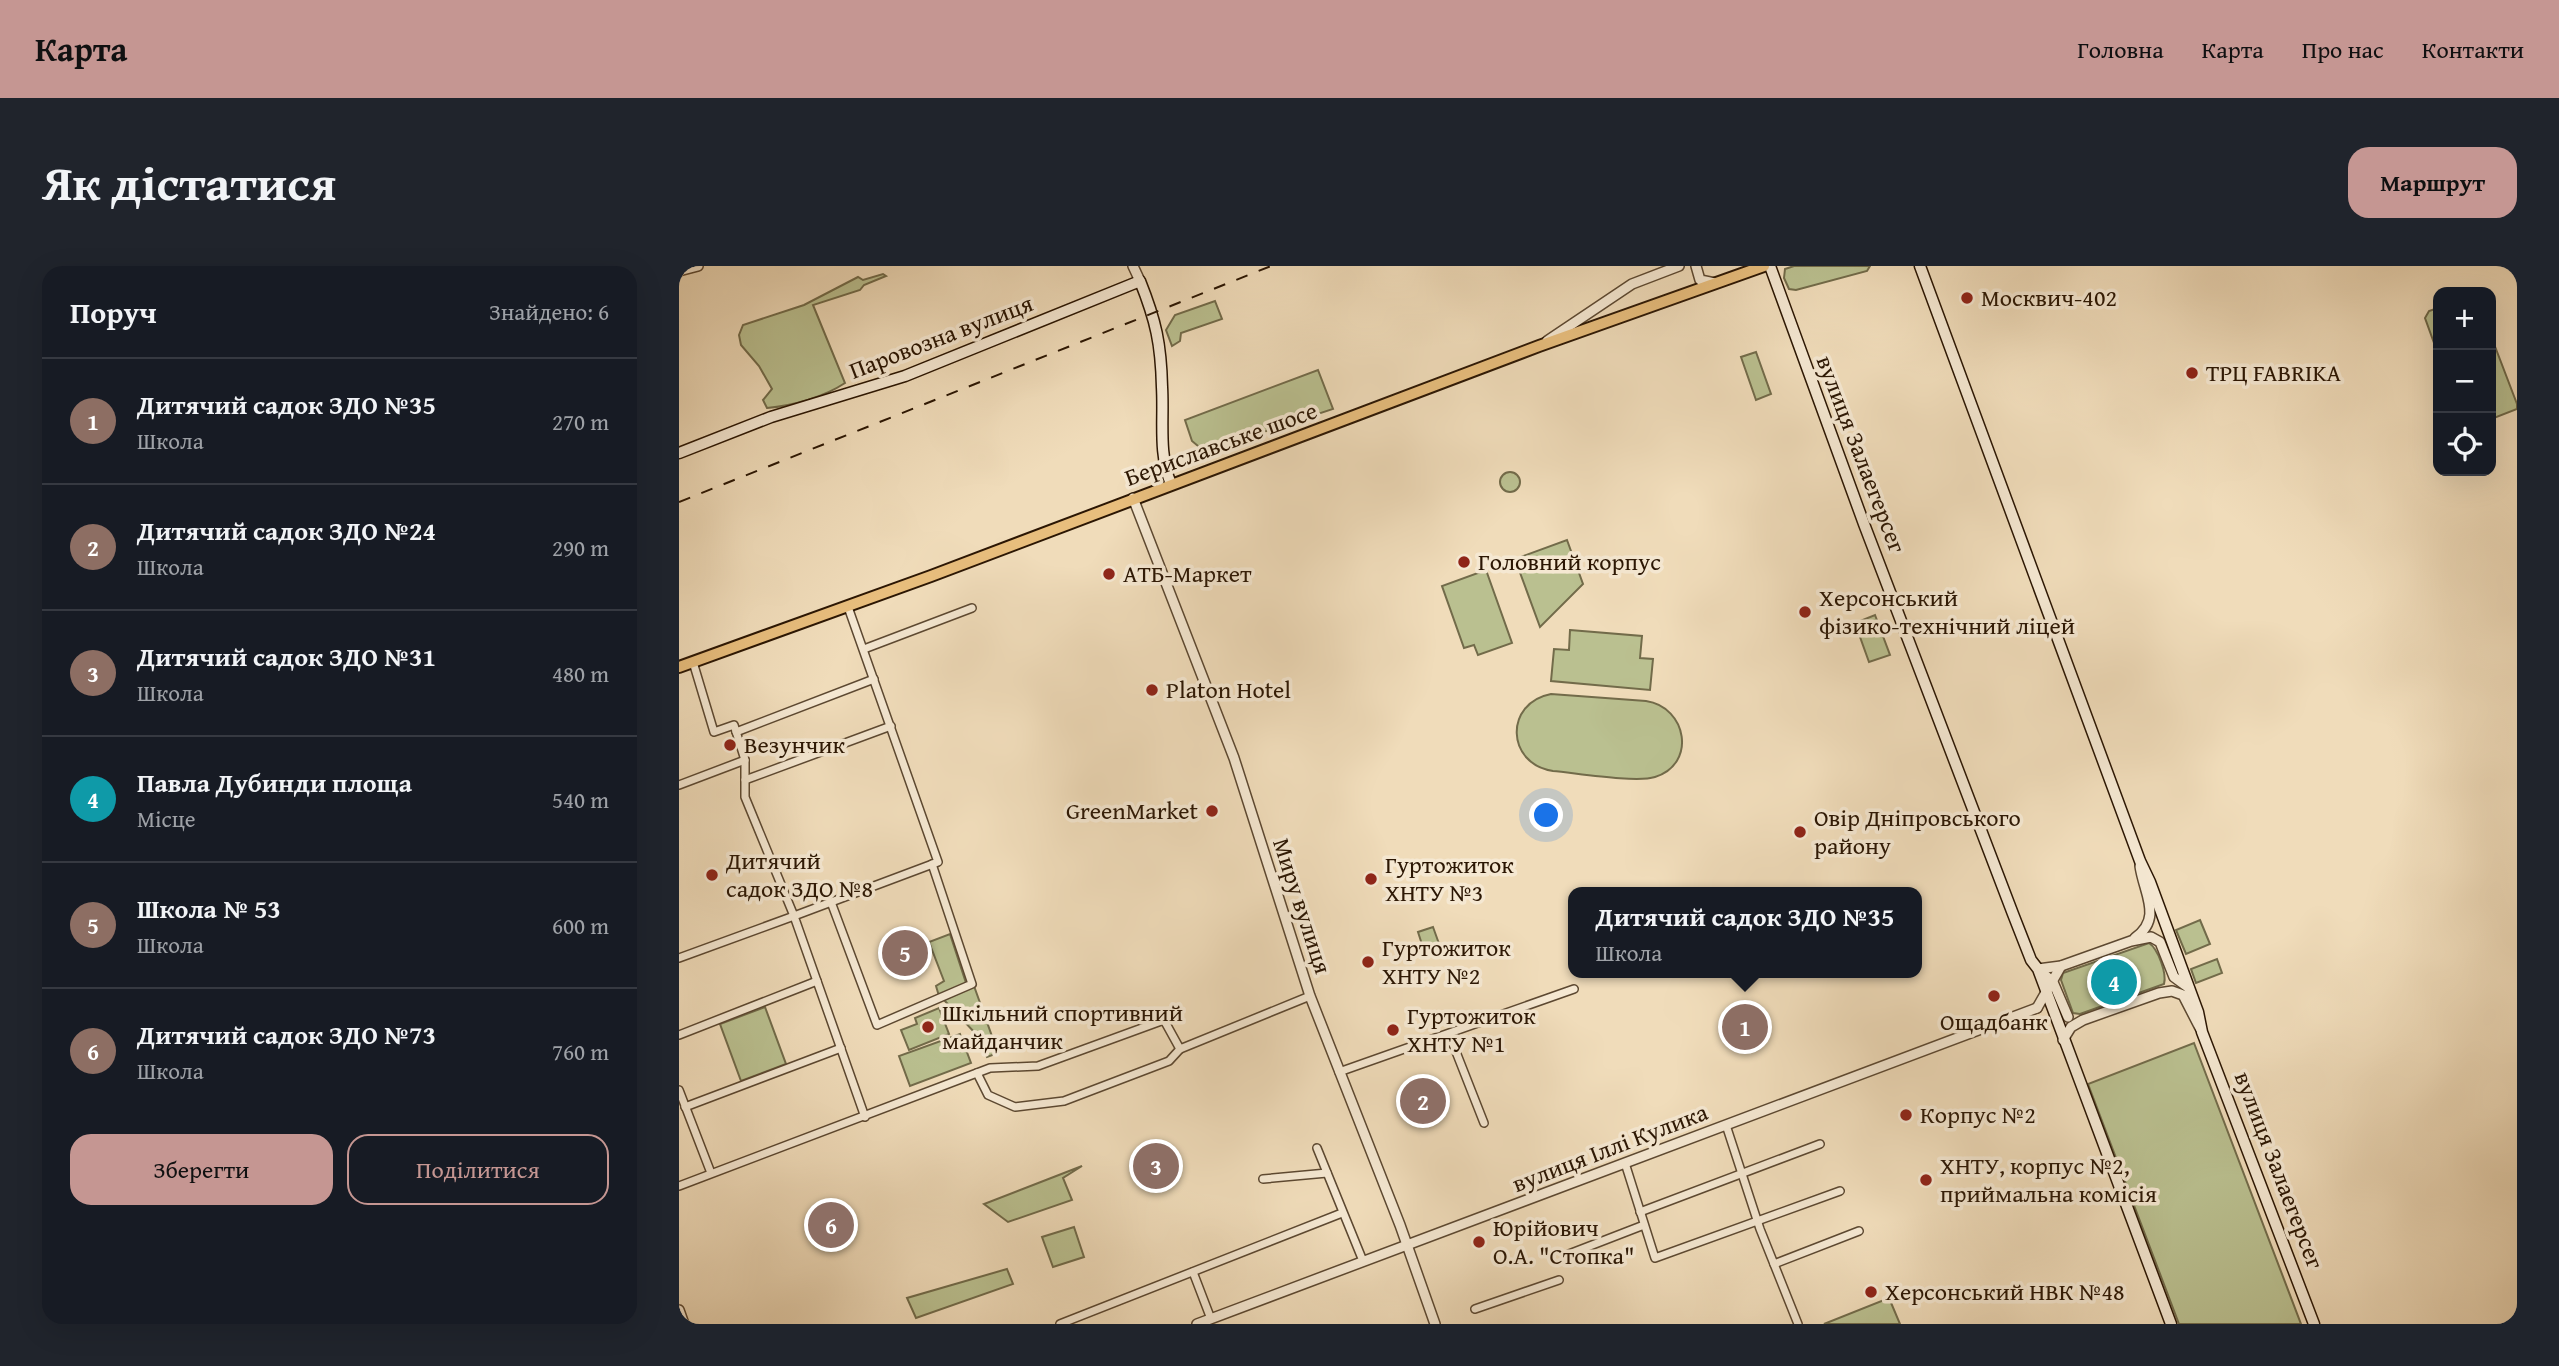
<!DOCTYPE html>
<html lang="uk">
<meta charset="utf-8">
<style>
body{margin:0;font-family:"Gentium Book Plus",serif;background:#20242c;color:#f1f3f6}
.controls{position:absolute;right:21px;top:21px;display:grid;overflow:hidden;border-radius:14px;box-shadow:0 7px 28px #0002}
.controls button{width:63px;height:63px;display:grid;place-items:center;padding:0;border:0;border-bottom:2px solid #363941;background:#171b24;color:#f1f3f6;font:35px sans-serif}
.you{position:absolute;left:868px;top:550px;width:24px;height:24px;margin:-18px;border:5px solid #fff;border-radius:50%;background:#1a73e8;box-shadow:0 0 0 10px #1a73e833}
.badge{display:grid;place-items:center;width:46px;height:46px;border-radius:50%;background:#c59692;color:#fff;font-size:23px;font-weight:700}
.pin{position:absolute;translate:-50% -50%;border:4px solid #fff;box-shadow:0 2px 7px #0006}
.popup{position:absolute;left:889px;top:621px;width:354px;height:91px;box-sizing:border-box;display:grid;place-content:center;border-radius:14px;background:#171b24;filter:drop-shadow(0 2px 5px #0005);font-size:23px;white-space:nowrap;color:#9ea1a6}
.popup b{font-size:26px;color:#f1f3f6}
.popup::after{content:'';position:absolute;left:50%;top:100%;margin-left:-14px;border:14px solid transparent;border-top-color:#171b24}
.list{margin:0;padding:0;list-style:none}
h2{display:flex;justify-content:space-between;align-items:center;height:91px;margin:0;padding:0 28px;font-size:30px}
h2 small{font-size:23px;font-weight:400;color:#9ea1a6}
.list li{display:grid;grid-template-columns:46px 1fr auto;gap:21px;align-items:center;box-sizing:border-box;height:126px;padding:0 28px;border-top:2px solid #363941}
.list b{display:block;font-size:26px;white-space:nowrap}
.list p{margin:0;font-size:23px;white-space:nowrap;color:#9ea1a6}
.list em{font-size:23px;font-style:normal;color:#9ea1a6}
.actions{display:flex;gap:14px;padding:21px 28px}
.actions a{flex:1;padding:16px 0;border:2px solid #c59692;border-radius:21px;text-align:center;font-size:24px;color:#c59692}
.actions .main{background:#c59692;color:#111}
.icon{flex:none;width:38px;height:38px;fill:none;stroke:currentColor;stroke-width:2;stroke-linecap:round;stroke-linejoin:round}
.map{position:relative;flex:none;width:1838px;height:1058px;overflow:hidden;border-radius:21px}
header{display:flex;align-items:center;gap:42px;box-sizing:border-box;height:98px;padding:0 35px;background:#c59692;color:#111}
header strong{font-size:33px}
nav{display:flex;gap:38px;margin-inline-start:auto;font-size:24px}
.intro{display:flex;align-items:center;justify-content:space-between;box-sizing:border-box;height:168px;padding:0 42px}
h1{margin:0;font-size:49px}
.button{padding:18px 32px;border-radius:21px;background:#c59692;color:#111;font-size:24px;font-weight:700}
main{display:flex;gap:42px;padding:0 42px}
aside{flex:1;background:#171b24;border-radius:21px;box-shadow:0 7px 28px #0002}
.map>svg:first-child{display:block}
.green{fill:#bac090;stroke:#726b4a;stroke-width:2}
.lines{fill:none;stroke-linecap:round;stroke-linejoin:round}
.minor-casing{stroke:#5c4831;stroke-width:10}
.tertiary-casing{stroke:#5c4831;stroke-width:12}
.secondary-casing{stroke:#2b1603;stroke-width:13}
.primary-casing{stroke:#2b1603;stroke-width:14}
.minor{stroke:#f5e8d2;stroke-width:7}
.tertiary{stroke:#f5e8d2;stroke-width:9}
.secondary{stroke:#f5e8d2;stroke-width:10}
.primary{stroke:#e8be7d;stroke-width:10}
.rail{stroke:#2b1603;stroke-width:2;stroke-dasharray:12 12;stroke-linecap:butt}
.poi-dot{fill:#8f2418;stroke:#f5e8d2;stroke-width:2.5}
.labels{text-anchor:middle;stroke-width:7;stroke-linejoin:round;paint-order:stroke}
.poi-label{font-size:24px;fill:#2b1603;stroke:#f5e8d2;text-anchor:start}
.street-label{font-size:24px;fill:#2b1603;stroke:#f5e8d2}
</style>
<header>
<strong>Карта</strong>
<nav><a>Головна</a><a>Карта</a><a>Про нас</a><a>Контакти</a></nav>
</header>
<div class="intro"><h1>Як дістатися</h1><a class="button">Маршрут</a></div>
<main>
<aside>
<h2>Поруч<small>Знайдено: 6</small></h2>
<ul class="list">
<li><span class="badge" style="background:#8d6e63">1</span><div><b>Дитячий садок ЗДО №35</b><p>Школа</p></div><em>270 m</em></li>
<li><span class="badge" style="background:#8d6e63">2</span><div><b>Дитячий садок ЗДО №24</b><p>Школа</p></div><em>290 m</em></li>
<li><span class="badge" style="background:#8d6e63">3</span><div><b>Дитячий садок ЗДО №31</b><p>Школа</p></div><em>480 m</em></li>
<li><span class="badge" style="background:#0f9aa8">4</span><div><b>Павла Дубинди площа</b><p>Місце</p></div><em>540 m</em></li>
<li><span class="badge" style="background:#8d6e63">5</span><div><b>Школа № 53</b><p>Школа</p></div><em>600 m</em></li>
<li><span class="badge" style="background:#8d6e63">6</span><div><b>Дитячий садок ЗДО №73</b><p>Школа</p></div><em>760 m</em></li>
</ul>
<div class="actions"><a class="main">Зберегти</a><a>Поділитися</a></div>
</aside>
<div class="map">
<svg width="1838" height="1058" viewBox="0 0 1838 1058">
<rect width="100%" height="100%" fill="#f0dcba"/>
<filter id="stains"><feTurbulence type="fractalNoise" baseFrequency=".00286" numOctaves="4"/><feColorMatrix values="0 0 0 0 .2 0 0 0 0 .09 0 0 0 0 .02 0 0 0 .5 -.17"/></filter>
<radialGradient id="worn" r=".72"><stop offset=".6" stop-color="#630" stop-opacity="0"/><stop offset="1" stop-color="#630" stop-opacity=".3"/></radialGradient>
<g class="green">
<path d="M 1115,0 L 1191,0 L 1188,5 L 1117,24 L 1110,23 L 1105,12 L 1106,3 Z"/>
<path d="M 204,8 L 207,10 L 185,19 L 181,24 L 134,39 L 166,117 C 145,131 113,140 88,142 L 84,134 L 93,123 L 80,100 L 62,79 L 60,69 L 64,59 L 125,39 L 179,11 L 184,14 Z"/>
<path d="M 536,35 L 543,53 L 502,67 L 501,75 L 493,80 L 487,64 L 496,49 Z"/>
<path d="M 1759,42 L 1759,88 L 1746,52 L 1750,45 Z"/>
<path d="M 1812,70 L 1838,138 L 1838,143 L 1815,152 L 1812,142 Z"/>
<path d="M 1077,86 L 1092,128 L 1077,134 L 1062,91 Z"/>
<path d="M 639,104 L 654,143 L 587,165 L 531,190 L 513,175 L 506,154 Z"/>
<circle cx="831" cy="216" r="10"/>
<path d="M 888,274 L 904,318 L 861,361 L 836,293 Z"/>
<path d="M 807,304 L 833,377 L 799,389 L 795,379 L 785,382 L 763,320 Z"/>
<path d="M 1196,349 L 1211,389 L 1190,396 L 1176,357 Z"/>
<path d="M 891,364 L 963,370 L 961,392 L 974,393 L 971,424 L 872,415 L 875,383 L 890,384 Z"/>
<path d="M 872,428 L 967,435 C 1008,441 1018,498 976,511 C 957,517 897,507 874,505 C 827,498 825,437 872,428 Z"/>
<path d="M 1521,654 L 1531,678 L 1507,688 L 1497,664 Z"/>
<path d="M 754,661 L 763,686 L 747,691 L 739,666 Z"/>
<path d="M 271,668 L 287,717 L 260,730 L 257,720 L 265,715 L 250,676 Z"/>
<path d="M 1470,677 C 1479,683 1488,707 1485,718 L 1401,748 L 1394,747 L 1382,714 L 1384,707 Z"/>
<path d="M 1538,693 L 1543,707 L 1517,717 L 1512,703 Z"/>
<path d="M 295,720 L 319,787 L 308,791 L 298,769 L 265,734 Z"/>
<path d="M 86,741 L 107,798 L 62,815 L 41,758 Z"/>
<path d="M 260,742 L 270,768 L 230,784 L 222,764 L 238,758 L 236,752 Z"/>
<path d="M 281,768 L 292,797 L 231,820 L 220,790 Z"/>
<path d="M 1515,777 L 1622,1058 L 1500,1058 L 1409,818 Z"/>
<path d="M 403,900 L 384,912 L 393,934 L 329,956 L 305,938 Z"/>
<path d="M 395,961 L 405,991 L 374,1001 L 363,971 Z"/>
<path d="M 328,1003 L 334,1018 L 237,1052 L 228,1032 Z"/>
<path d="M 1210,1032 L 1221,1058 L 1145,1058 Z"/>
</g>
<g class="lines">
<g class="minor-casing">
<g id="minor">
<path d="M 169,341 L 259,596 L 115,650 L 186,851"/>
<path d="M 185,383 L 293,342"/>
<path d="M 57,466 L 195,413"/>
<path d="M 66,514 L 212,460"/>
<path d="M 0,519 L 66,494"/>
<path d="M 152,636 L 198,759 L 293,718 L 253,598"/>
<path d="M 0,692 L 115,650 L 66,531 L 66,494 L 55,459 L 35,466 L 14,396"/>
<path d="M 770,768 L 805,857"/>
<path d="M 0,769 L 138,715"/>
<path d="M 660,806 L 895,723"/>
<path d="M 298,807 L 309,829 L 336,841 L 385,835 L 490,795 L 501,783"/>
<path d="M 0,824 L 32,907"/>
<path d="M 6,841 L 162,782"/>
<path d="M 1047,859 L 1081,963 L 1119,1058"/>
<path d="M 638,882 L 684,995"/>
<path d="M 946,897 L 976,992 L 1161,925"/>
<path d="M 584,913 L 648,907"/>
<path d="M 0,920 L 311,802 L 359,800 L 485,754 L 501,783 L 631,730"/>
<path d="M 961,946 L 1141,878"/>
<path d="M 890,988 L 965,959"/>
<path d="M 1095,998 L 1180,965"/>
<path d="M 514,1006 L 532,1053"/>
<path d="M 796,1043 L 880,1014"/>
<path d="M 381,1058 L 663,947"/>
</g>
</g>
<g class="tertiary-casing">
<g id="tertiary">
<path d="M 454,0 L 461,15"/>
<path d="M 1017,0 L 1021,14 L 1036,17"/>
<path d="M 0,5 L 19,0"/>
<path d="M 868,75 L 953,18 L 1000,0"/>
<path d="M 454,232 L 555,492 L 631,730 L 721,959 L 756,1058"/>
<path d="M 1456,672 C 1484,652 1465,628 1461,600"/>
<path d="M 1359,703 L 1382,700 L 1452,675 L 1472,671 L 1481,676 L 1495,711 L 1510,722"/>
<path d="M 1359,703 L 1374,716 L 1389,751"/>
<path d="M 1358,742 L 1382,700"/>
<path d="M 1384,774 L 1392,761 L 1404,754 L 1480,727 L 1493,725 L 1504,729 L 1521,762"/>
<path d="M 0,1044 L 5,1058"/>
<path d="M 518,1058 L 1358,742"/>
</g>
</g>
<g class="secondary-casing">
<g id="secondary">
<path d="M 1091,0 L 1185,258 L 1334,648 L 1352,694 L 1359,703 L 1492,1058"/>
<path d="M 1241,0 L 1461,595 L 1471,616 L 1519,746 L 1523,766 L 1635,1058"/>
<path d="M 0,187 L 92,151 L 226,110 L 461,15 C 477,55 482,78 483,121 C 485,154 479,187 492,218"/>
</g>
</g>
<g class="primary-casing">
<path id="primary" d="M 0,401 L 252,310 L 860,80 L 1085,0"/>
</g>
<use href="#minor" class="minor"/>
<use href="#tertiary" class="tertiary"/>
<use href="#secondary" class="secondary"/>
<use href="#primary" class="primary"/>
<path class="rail" d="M 0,236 L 592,0"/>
</g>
<g class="poi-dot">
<circle cx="1288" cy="32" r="7"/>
<circle cx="1513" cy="107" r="7"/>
<circle cx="785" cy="296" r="7"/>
<circle cx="430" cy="308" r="7"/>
<circle cx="1126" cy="346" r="7"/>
<circle cx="473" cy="424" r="7"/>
<circle cx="51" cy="479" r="7"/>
<circle cx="533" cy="545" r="7"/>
<circle cx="1121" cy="566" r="7"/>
<circle cx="33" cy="609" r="7"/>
<circle cx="692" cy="613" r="7"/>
<circle cx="689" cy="696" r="7"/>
<circle cx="1315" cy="730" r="7"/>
<circle cx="249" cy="761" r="7"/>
<circle cx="714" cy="764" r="7"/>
<circle cx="1227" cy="849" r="7"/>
<circle cx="1247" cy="914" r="7"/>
<circle cx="800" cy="976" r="7"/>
<circle cx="1192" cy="1026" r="7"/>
</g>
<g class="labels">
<g class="poi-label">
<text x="1302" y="40">Москвич-402</text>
<text x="1527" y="115">ТРЦ FABRIKA</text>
<text x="799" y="304">Головний корпус</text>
<text x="444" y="316">АТБ-Маркет</text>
<text x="1140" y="340">Херсонський<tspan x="1140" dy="28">фізико-технічний ліцей</tspan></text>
<text x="487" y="432">Platon Hotel</text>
<text x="65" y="487">Везунчик</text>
<text x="519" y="553" text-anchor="end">GreenMarket</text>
<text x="1135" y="560">Овір Дніпровського<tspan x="1135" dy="28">району</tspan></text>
<text x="47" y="603">Дитячий<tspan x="47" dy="28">садок ЗДО №8</tspan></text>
<text x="706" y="607">Гуртожиток<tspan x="706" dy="28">ХНТУ №3</tspan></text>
<text x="703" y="690">Гуртожиток<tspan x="703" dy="28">ХНТУ №2</tspan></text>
<text x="263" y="755">Шкільний спортивний<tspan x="263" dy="28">майданчик</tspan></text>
<text x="728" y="758">Гуртожиток<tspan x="728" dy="28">ХНТУ №1</tspan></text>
<text x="1315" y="764" text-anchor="middle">Ощадбанк</text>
<text x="1241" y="857">Корпус №2</text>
<text x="1261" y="908">ХНТУ, корпус №2,<tspan x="1261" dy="28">приймальна комісія</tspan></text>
<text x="814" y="970">Юрійович<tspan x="814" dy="28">О.А. "Стопка"</tspan></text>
<text x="1206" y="1034">Херсонський НВК №48</text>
</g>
<g class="street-label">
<text transform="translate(262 71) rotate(-21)" y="8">Паровозна вулиця</text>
<text transform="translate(542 178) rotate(-20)" y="8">Бериславське шосе</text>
<text transform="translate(1182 188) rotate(69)" y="8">вулиця Залаегерсег</text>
<text transform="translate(623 640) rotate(72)" y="8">Миру вулиця</text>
<text transform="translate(931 882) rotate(-21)" y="8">вулиця Іллі Кулика</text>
<text transform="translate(1600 904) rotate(69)" y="8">вулиця Залаегерсег</text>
</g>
</g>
<rect width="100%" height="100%" filter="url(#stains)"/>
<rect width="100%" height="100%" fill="url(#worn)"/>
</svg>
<div class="controls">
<button>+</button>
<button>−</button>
<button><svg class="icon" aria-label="locate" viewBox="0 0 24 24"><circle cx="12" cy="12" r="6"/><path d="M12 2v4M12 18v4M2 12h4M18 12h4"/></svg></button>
</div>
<div class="you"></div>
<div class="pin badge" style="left:1066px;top:761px;background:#8d6e63">1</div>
<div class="popup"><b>Дитячий садок ЗДО №35</b>Школа</div>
<div class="pin badge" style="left:744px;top:835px;background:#8d6e63">2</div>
<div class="pin badge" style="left:477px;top:900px;background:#8d6e63">3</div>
<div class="pin badge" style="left:1435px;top:716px;background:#0f9aa8">4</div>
<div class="pin badge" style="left:226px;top:687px;background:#8d6e63">5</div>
<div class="pin badge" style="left:152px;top:959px;background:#8d6e63">6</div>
</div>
</main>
